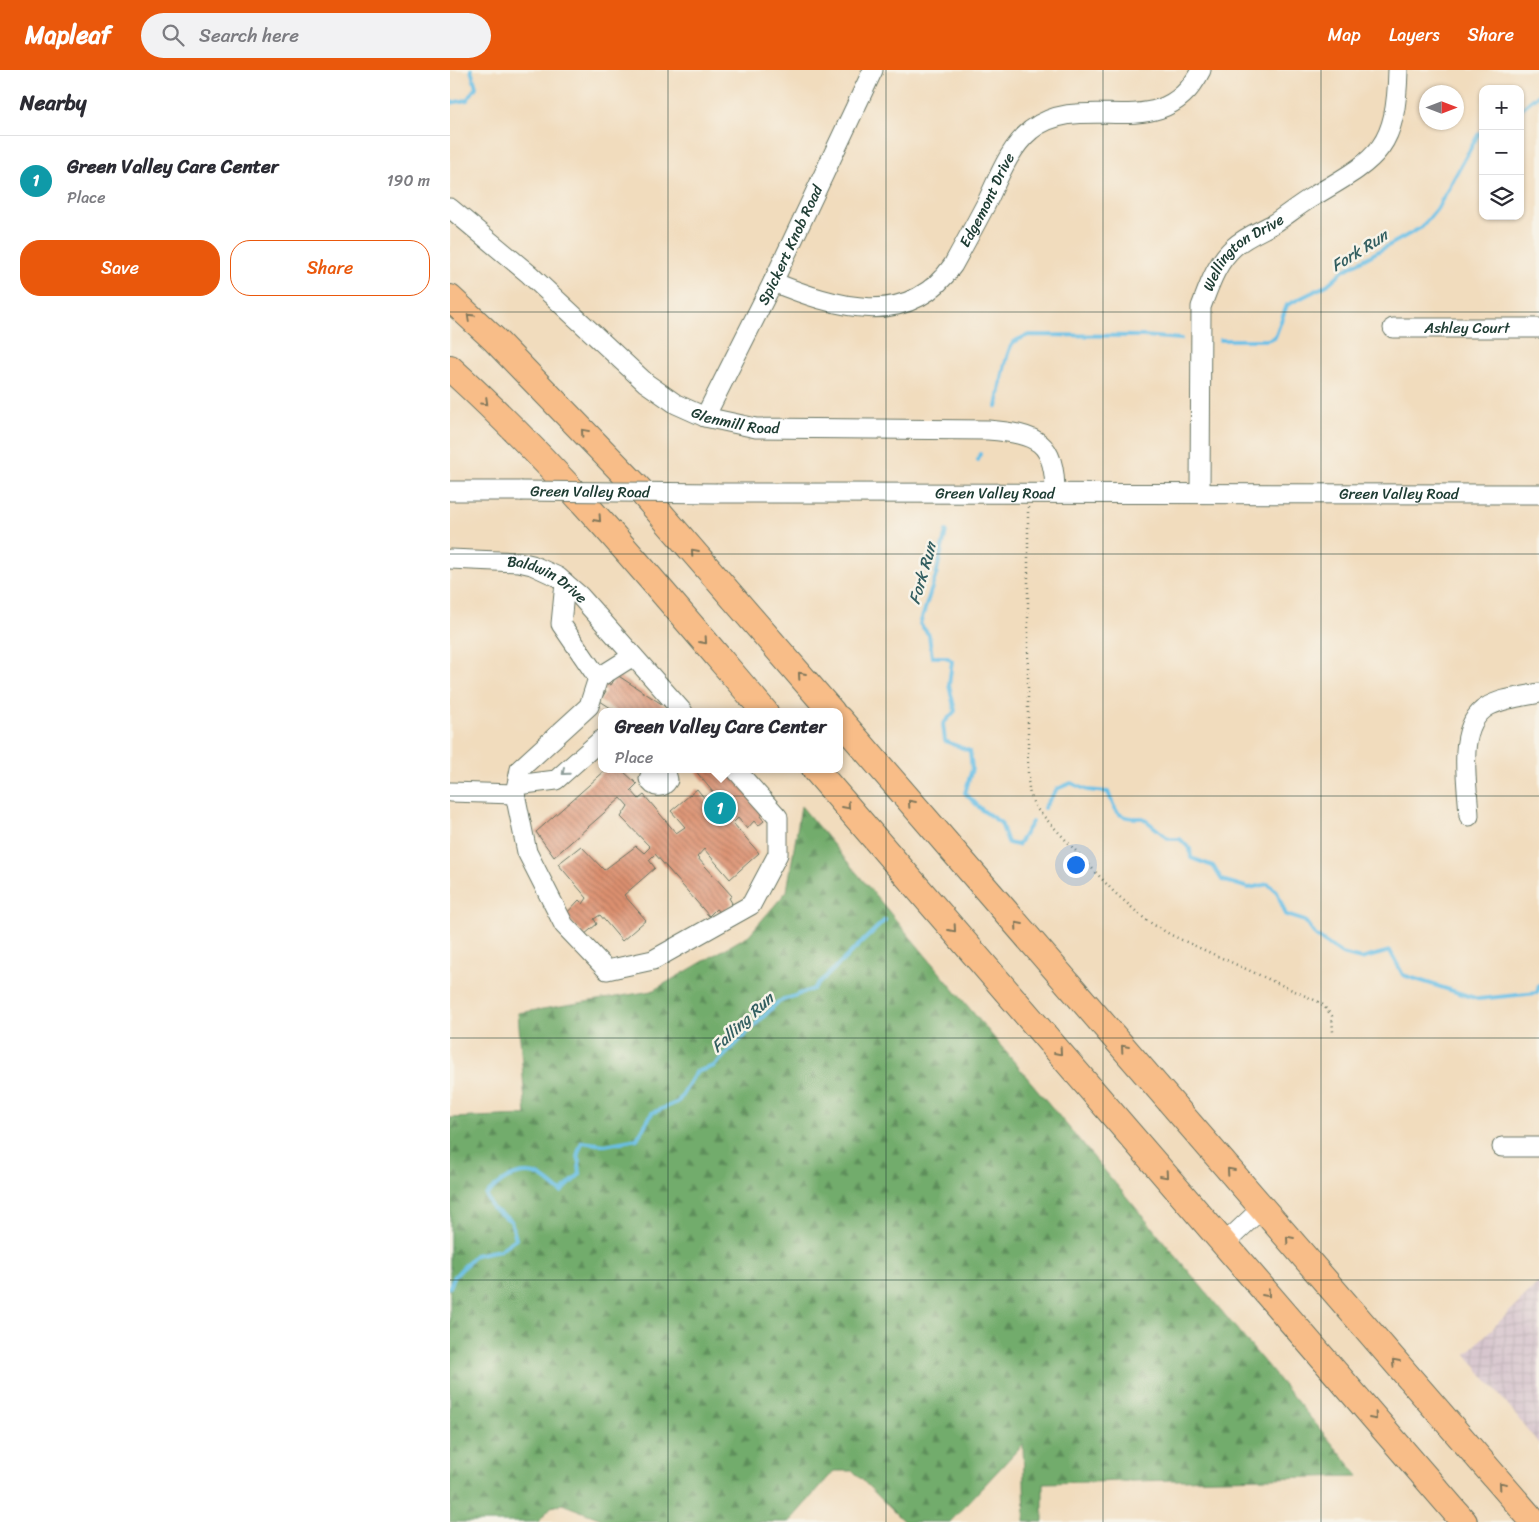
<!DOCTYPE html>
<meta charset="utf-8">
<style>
body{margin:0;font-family:Sriracha,sans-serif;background:#f2f2f3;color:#2b2b33}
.controls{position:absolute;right:15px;top:15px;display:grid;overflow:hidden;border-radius:10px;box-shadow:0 1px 4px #0004}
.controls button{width:45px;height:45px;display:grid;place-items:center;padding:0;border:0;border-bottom:1px solid #e1e1e2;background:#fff;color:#2b2b33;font:25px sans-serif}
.compass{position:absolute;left:969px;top:15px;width:45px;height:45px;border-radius:50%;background:#fff;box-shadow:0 1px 4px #0004;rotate:90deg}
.you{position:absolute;left:625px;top:794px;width:18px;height:18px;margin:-12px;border:4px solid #fff;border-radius:50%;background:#1a73e8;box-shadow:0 0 0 8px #1a73e833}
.badge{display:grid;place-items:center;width:32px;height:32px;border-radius:50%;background:#ea580c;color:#fff;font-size:16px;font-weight:700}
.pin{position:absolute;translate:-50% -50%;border:2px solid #fff;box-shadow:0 1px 5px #0006}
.popup{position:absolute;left:148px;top:638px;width:245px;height:65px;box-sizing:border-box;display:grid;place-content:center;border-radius:10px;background:#fff;filter:drop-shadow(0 1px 4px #0005);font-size:16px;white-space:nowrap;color:#7c7c81}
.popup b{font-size:19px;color:#2b2b33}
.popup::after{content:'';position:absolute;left:50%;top:100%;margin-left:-10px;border:10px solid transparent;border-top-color:#fff}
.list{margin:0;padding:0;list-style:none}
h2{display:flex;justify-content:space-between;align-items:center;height:65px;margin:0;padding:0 20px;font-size:21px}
h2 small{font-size:16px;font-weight:400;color:#7c7c81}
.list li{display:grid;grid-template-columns:32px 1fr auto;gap:15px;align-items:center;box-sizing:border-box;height:90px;padding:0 20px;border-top:1px solid #e1e1e2}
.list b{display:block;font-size:19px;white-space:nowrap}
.list p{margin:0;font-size:16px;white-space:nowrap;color:#7c7c81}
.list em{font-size:16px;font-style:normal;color:#7c7c81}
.actions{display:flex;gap:10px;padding:15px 20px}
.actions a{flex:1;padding:11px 0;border:1px solid #ea580c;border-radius:20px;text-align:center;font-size:18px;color:#ea580c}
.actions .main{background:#ea580c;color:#fff}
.icon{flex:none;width:28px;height:28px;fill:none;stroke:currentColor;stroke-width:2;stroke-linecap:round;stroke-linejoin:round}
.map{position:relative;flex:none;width:1089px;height:1452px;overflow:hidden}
header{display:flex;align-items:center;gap:30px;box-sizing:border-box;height:70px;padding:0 25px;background:#ea580c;color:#fff}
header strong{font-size:24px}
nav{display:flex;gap:28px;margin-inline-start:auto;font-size:18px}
.search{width:350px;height:45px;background:#f2f2f3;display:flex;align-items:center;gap:12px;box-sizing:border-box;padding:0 18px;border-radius:28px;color:#7c7c81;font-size:19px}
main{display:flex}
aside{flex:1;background:#fff}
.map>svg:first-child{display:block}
.industrial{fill:url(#industrial-grid)}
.forest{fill:url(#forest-firs);stroke:#487450}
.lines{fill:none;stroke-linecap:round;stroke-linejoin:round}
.stream{stroke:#69bfe6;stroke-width:4}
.building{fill:url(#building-back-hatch)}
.minor-casing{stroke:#687564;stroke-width:21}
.highway-casing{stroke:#687564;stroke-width:28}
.path{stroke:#687564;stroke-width:2.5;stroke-dasharray:1 4;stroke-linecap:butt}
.minor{stroke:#fff;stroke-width:19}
.highway{stroke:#f8bd88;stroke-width:26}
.minor-bridge-casing{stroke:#687564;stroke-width:21;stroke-linecap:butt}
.minor-bridge{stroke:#fff;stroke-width:19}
.oneway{stroke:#81775a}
.oneway2{stroke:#8f9e9a}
.grid{fill:none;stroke:#1f3d34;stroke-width:1;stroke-opacity:0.55}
.labels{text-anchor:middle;stroke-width:5;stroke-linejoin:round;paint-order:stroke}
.street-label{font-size:15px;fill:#1f3d34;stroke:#f7f3e8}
.water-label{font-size:16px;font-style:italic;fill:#325e60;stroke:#f7f3e8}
</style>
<header>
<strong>Mapleaf</strong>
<div class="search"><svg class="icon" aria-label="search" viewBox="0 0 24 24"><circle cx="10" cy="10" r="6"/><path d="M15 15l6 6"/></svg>Search here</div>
<nav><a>Map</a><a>Layers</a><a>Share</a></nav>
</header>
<main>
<aside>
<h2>Nearby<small></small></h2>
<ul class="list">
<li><span class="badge" style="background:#0f9aa8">1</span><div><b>Green Valley Care Center</b><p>Place</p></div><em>190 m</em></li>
</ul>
<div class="actions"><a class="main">Save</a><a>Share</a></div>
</aside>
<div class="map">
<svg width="1089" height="1452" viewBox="0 0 1089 1452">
<defs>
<pattern id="industrial-grid" width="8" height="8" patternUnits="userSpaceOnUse" patternTransform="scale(1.25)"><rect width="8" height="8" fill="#d1bdc9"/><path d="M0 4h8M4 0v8" fill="none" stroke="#b3a3ad"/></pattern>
<pattern id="forest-firs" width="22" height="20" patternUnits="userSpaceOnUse" patternTransform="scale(1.25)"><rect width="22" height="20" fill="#72ac6c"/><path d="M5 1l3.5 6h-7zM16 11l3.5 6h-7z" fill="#5d8d5a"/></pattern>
<pattern id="building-back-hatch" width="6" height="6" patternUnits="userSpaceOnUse" patternTransform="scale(1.25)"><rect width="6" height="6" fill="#dc9070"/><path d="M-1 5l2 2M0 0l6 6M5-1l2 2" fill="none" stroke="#b2775d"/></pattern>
</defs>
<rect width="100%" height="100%" fill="#f7f3e8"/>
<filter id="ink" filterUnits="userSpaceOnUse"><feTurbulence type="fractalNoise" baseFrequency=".02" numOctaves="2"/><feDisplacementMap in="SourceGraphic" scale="10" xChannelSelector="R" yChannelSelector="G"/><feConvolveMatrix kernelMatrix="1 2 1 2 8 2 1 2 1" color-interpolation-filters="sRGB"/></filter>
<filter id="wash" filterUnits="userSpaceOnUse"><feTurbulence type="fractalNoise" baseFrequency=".0096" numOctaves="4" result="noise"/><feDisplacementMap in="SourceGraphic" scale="20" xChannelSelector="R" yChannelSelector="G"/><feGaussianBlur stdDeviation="1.12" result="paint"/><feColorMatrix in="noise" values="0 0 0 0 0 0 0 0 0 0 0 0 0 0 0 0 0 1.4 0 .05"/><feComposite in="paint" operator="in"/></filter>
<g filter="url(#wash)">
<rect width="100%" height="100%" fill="#f1dcbd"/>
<path class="industrial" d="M 1089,1213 L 1089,1374 L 1016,1284 Z"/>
<path class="forest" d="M 351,736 L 909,1406 L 593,1413 L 593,1452 L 575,1452 L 573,1374 L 500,1452 L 454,1452 L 403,1401 L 384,1401 L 339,1452 L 159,1452 L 112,1434 L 101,1437 L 88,1452 L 0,1452 L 0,1048 L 76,1045 L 68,943 L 202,921 L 299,865 L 337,821 Z"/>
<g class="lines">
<g class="stream">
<path d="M 0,33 L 17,30 L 26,17 L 21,0"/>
<path d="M 1070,40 L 1089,24"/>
<path d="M 770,270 L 817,270 L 825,267 L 837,235 L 877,215 L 893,201 L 972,157 L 987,139 L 1028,65 L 1033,62"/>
<path d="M 547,337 C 550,324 555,279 564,272 C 568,269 574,267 579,265 L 693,266 L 731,269"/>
<path d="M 528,390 L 530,384"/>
<path d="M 496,461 L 486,505 L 470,554 L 479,565 L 482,587 L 496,587 L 502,591 L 499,615 L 505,641 L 493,654 L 495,671 L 520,681 L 522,699 L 515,723 L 532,740 L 551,753 L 558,773 L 568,775 L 582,752"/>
<path d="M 594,738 L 607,719 L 621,713 L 637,720 L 658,722 C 667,745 668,749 693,748 L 719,769 L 730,769 L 740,779 L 741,788 L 763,796 L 772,810 L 799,818 L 818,814 L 827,822 L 836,845 L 855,851 L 866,866 L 892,884 L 911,889 L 940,881 L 953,905 L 1028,929 L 1087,923 L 1089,915"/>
<path d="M 0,1217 L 5,1206 L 25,1185 L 50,1180 L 66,1169 L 61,1151 L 42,1138 L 36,1125 C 49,1113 65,1099 85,1104 C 94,1106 104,1117 111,1122 L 130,1104 L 128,1083 L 132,1072 L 155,1075 L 187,1069 L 202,1043 L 228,1032 L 246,1002 L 264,996 L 328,932 L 363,919 L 435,850"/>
</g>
</g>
<g id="blocks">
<g class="building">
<path d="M 167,605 L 224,642 L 167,642 L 150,631 L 156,621 L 152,619 L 155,612 L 161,615 Z"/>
<path d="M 157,699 L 171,699 L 187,714 L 181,720 L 189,729 L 194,725 L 226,763 L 235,757 L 221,741 L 247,719 L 260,735 L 267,727 L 244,699 L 283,699 L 318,740 L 310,746 L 314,751 L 308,756 L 304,751 L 297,759 L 288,748 L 283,753 L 309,783 L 280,809 L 254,779 L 247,787 L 282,826 L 279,828 L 282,833 L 272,844 L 266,839 L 259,846 L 205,784 L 199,790 L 205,798 L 174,825 L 196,850 L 172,871 L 150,845 L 144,849 L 147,854 L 134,865 L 115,845 L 129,830 L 133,834 L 137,828 L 108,794 L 131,776 L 154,800 L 186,776 L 194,783 L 200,777 L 171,747 L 178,736 L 171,728 L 104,787 L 86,762 Z"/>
</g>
</g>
</g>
<g filter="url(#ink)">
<use href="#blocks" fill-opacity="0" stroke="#687564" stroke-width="1"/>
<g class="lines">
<g class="minor-casing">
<g id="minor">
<path id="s1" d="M 0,138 L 79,204 L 196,313 L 226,334 L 255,347 L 306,358 L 538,360 C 587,364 605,371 605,423"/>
<path id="s2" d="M 323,212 C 385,237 458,261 503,195 C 514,175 525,155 536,134 C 548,109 559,78 581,60 C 635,18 712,78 751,0"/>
<path id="s3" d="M 943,258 L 1089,258"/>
<path id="s4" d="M 255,347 L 323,212 L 423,0"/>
<path d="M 0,421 L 71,421"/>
<path id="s5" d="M 267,423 L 1089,424"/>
<path id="s6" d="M 750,423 L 751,237 C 759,216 766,193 784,177 C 795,167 810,161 823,154 C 837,145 850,134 864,126 C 928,88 946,80 948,0"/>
<path id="s7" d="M 0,489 L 69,492 L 82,495 L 108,507 L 130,526 L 233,642"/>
<path d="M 115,513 L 111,554 L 148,608"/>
<path d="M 183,586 L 148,608 L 139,636 L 70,699 L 65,724 L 77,782 L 114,855 L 157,900 L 203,890 L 301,835 L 328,784 L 328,747 L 285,699"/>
<path d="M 203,699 L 199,709 C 203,718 213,719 218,710 L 215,699"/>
<path d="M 67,715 L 106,710 L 151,670"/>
<path d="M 0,722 L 65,724"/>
<path d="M 1019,746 C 1018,715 1005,656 1037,637 C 1051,628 1073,627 1089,623"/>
<path d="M 1052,1077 L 1089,1077"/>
<path d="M 774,1174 L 812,1138"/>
</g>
</g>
<g class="highway-casing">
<g id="highway">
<path d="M 0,228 L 44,269 L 189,419 L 382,642"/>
<path d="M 0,298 C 115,403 214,524 315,642"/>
<path d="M 389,649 L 1084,1452"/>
<path d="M 365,699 L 1014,1452"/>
</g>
</g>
<path class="path" d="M 578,437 L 578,710 L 580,726 L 586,738 L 664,822 L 696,850 L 721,865 L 871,933 L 882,946 L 883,962"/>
<use href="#minor" class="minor"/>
<use href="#highway" class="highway"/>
<g class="minor-bridge-casing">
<g id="minor-bridge">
<path id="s8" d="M 71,421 L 267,423"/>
</g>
</g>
<use href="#minor-bridge" class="minor-bridge"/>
</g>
<defs><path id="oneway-chevron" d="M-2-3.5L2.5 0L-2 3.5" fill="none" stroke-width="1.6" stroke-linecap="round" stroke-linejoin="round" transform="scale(1.25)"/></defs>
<g class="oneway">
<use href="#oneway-chevron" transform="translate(20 247) rotate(-137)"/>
<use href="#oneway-chevron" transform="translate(35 332) rotate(44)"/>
<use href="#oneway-chevron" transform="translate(134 362) rotate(-131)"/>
<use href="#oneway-chevron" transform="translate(148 449) rotate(48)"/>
<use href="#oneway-chevron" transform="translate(244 482) rotate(-131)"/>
<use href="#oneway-chevron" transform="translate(254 571) rotate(49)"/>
<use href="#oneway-chevron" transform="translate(351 605) rotate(-131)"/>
<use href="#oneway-chevron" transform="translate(461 733) rotate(-131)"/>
<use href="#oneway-chevron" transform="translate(397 736) rotate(49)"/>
<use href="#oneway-chevron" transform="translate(568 855) rotate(-131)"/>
<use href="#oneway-chevron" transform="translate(503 859) rotate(49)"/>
<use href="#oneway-chevron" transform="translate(674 978) rotate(-131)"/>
<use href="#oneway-chevron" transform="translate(609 982) rotate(49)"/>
<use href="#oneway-chevron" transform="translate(780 1101) rotate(-131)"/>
<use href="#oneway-chevron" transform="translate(715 1105) rotate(49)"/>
<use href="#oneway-chevron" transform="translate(839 1169) rotate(-131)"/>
<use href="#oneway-chevron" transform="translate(817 1224) rotate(49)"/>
<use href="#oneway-chevron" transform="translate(945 1292) rotate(-131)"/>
<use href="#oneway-chevron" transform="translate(924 1347) rotate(49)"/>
<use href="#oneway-chevron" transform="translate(1052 1415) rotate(-131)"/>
</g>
<use class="oneway2" href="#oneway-chevron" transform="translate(115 702) rotate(139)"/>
</g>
<path class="grid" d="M 218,0 L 218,1452M 436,0 L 436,1452M 653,0 L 653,1452M 871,0 L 871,1452M 0,242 L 1089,242M 0,484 L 1089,484M 0,726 L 1089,726M 0,968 L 1089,968M 0,1210 L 1089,1210"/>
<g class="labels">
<g class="street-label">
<text dy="5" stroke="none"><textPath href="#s2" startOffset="272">Edgemont Drive</textPath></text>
<text dy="5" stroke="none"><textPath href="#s4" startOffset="192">Spickert Knob Road</textPath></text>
<text dy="5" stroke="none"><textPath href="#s6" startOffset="258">Wellington Drive</textPath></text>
<text dy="5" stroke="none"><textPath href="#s3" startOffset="74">Ashley Court</textPath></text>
<text dy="5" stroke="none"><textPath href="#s1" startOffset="362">Glenmill Road</textPath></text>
<text dy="5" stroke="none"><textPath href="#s8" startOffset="69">Green Valley Road</textPath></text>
<text dy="5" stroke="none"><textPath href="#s5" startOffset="278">Green Valley Road</textPath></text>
<text dy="5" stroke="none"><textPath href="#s5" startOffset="682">Green Valley Road</textPath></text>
<text dy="5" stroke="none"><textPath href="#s7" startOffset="102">Baldwin Drive</textPath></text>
</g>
<g class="water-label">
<text transform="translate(909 180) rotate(-32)" y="6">Fork Run</text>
<text transform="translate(472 503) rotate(-74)" y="6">Fork Run</text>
<text transform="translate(292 952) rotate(-43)" y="6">Falling Run</text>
</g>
</g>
</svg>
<div class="controls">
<button>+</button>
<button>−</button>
<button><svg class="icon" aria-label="layers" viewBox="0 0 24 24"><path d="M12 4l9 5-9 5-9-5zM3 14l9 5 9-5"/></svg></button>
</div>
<svg class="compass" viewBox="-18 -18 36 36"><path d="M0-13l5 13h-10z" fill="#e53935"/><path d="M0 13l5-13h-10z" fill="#7c7c81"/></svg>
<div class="you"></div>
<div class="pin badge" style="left:270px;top:738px;background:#0f9aa8">1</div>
<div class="popup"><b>Green Valley Care Center</b>Place</div>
</div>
</main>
